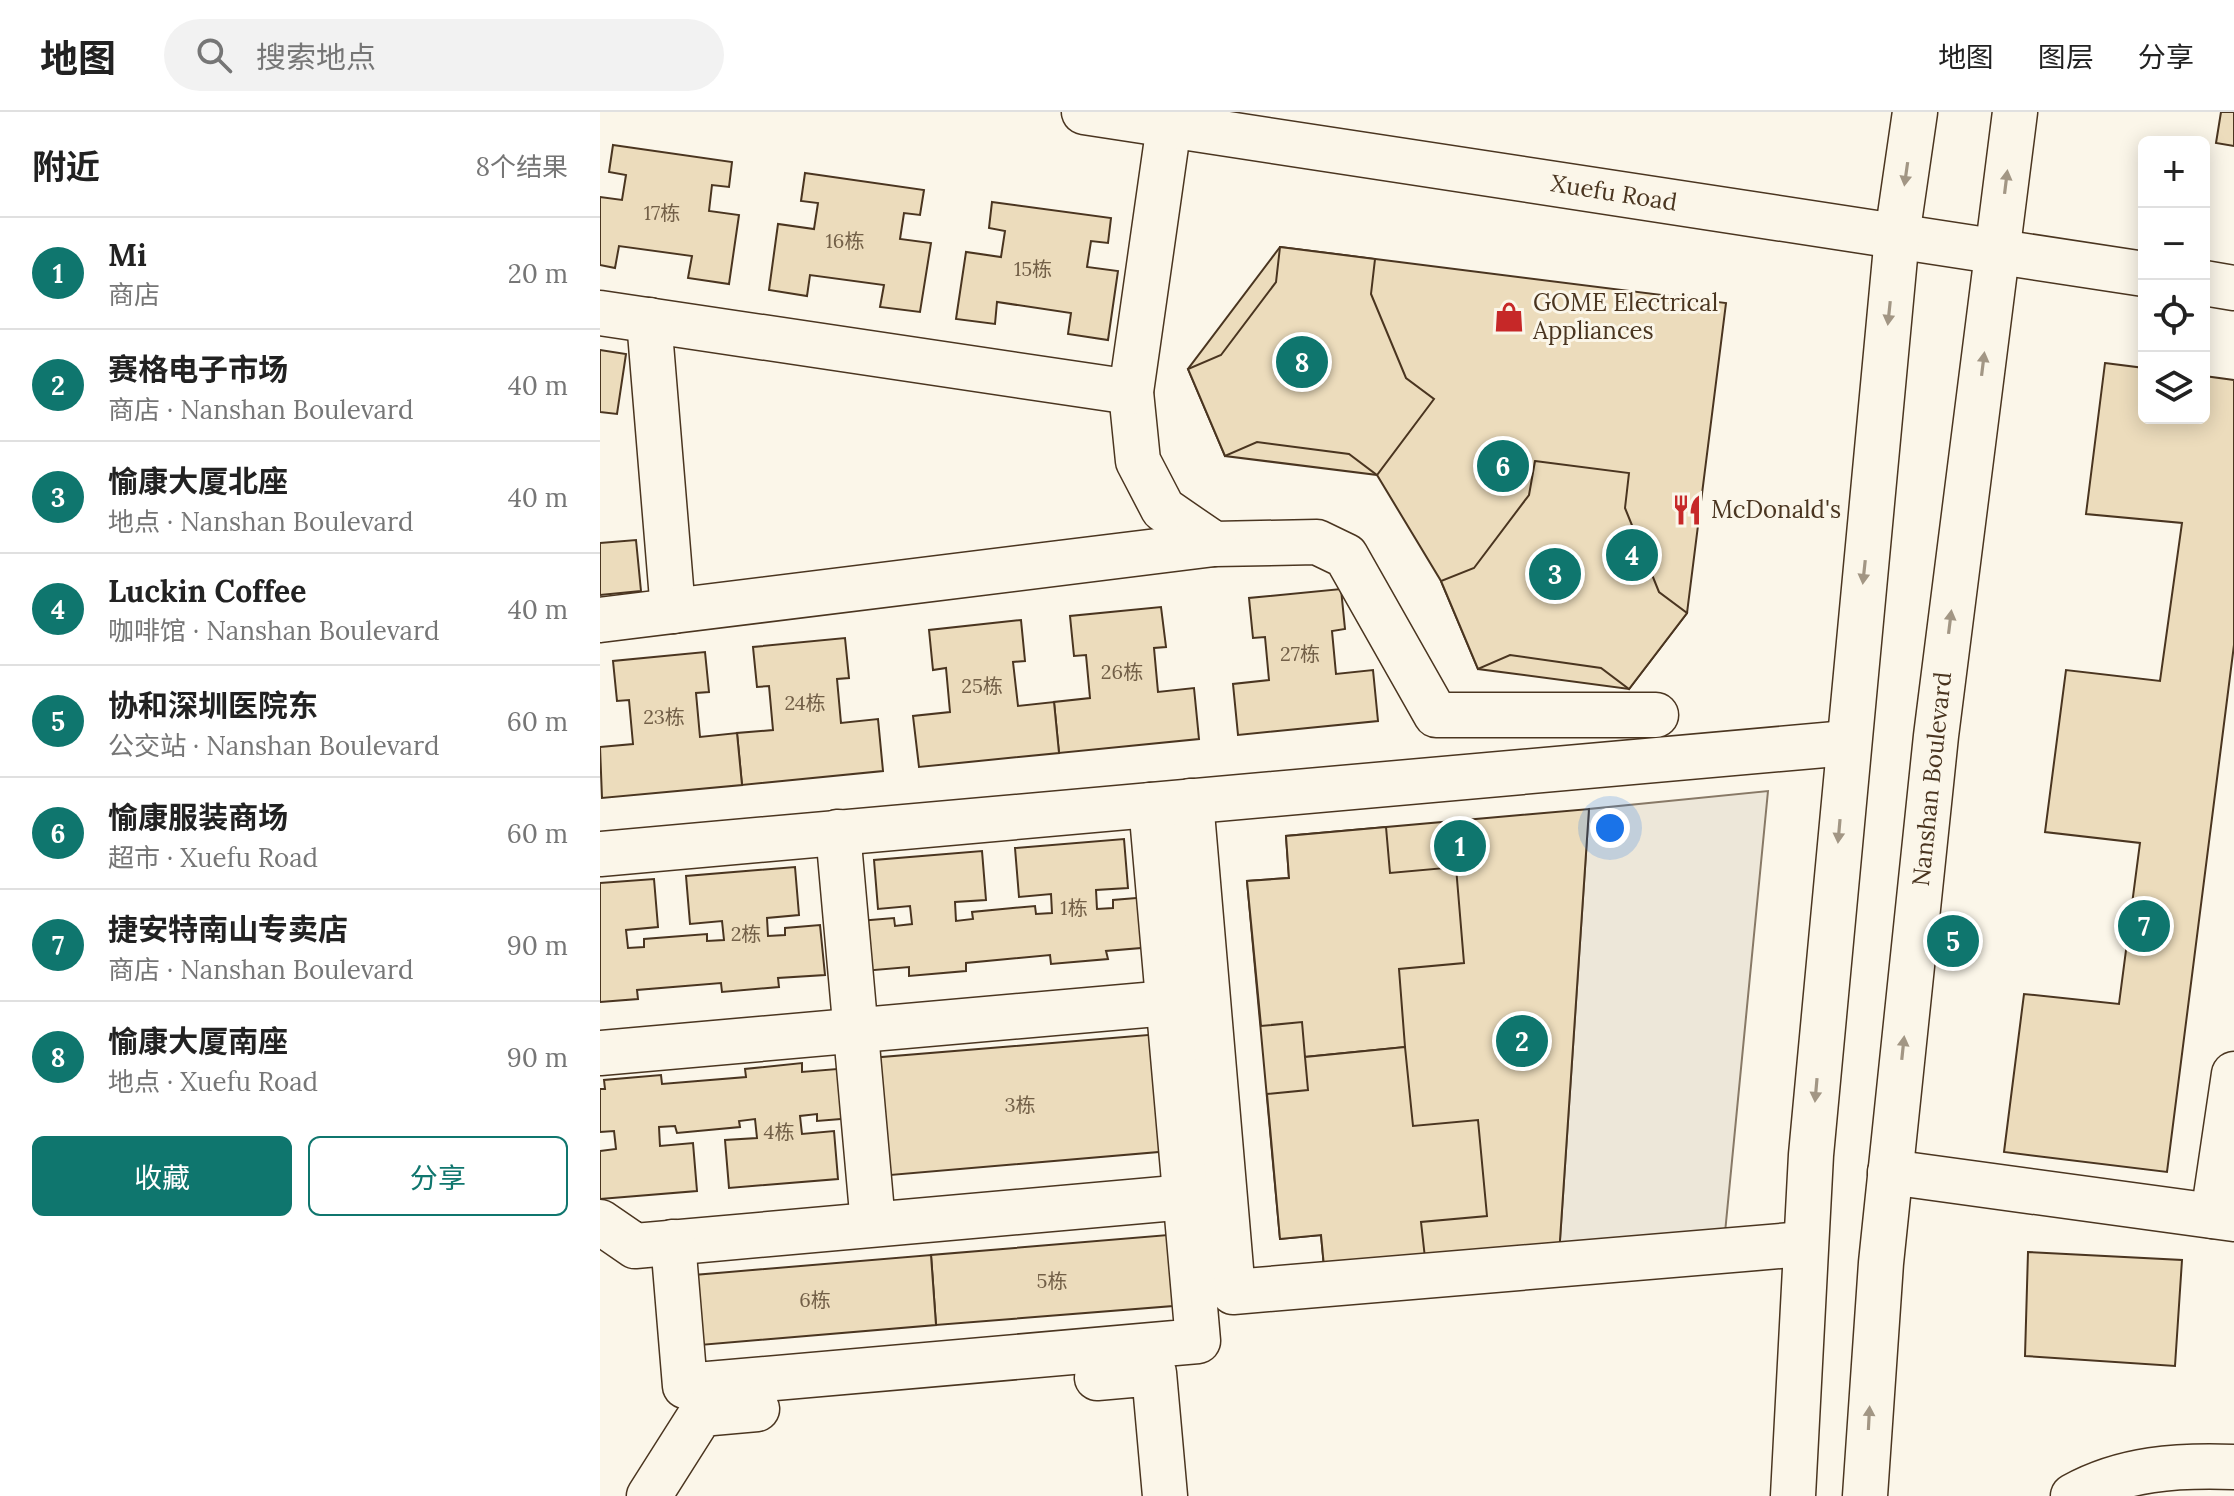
<!DOCTYPE html>
<html lang="zh">
<meta charset="utf-8">
<style>
body{margin:0;font-family:Lora,"Noto Sans SC",serif;background:#f2f2f2;color:#222}
.controls{position:absolute;right:24px;top:24px;display:grid;overflow:hidden;border-radius:12px;box-shadow:0 4px 20px #0003}
.controls button{width:72px;height:72px;display:grid;place-items:center;padding:0;border:0;border-bottom:2px solid #e0e0e0;background:#fff;color:#222;font:40px sans-serif}
.you{position:absolute;left:1010px;top:716px;width:28px;height:28px;margin:-20px;border:6px solid #fff;border-radius:50%;background:#1a73e8;box-shadow:0 0 0 12px #1a73e833}
.badge{display:grid;place-items:center;width:52px;height:52px;border-radius:50%;background:#0f766e;color:#fff;font-size:26px;font-weight:700}
.pin{position:absolute;translate:-50% -50%;border:4px solid #fff;box-shadow:0 2px 8px #0006}
.list{margin:0;padding:0;list-style:none}
h2{display:flex;justify-content:space-between;align-items:center;height:104px;margin:0;padding:0 32px;font-size:34px}
h2 small{font-size:26px;font-weight:400;color:#767676}
.list li{display:grid;grid-template-columns:52px 1fr auto;gap:24px;align-items:center;box-sizing:border-box;height:112px;padding:0 32px;border-top:2px solid #e0e0e0}
.list b{display:block;font-size:30px;white-space:nowrap}
.list p{margin:0;font-size:26px;white-space:nowrap;color:#767676}
.list em{font-size:26px;font-style:normal;color:#767676}
.actions{display:flex;gap:16px;padding:24px 32px}
.actions a{flex:1;padding:18px 0;border:2px solid #0f766e;border-radius:12px;text-align:center;font-size:28px;color:#0f766e}
.actions .main{background:#0f766e;color:#fff}
.icon{flex:none;width:44px;height:44px;fill:none;stroke:currentColor;stroke-width:2;stroke-linecap:round;stroke-linejoin:round}
.map{position:relative;flex:none;width:1634px;height:1384px;overflow:hidden}
header{display:flex;align-items:center;gap:48px;box-sizing:border-box;height:112px;padding:0 40px;background:#fff;border-bottom:2px solid #e0e0e0}
header strong{font-size:38px}
nav{display:flex;gap:44px;margin-inline-start:auto;font-size:28px}
.search{width:560px;height:72px;background:#f2f2f2;display:flex;align-items:center;gap:20px;box-sizing:border-box;padding:0 28px;border-radius:44px;color:#767676;font-size:30px}
main{display:flex}
aside{flex:1;background:#fff}
.map>svg:first-child{display:block}
.parking{fill:#ede7d9;stroke:#887966;stroke-width:2}
.building{fill:#ecdcbc;stroke:#4a3520;stroke-width:2}
.lines{fill:none;stroke-linecap:round;stroke-linejoin:round}
.minor-casing{stroke:#4a3520;stroke-width:47}
.major-casing{stroke:#4a3520;stroke-width:47}
.minor{stroke:#fbf6e9;stroke-width:44}
.major{stroke:#fbf6e9;stroke-width:44}
.oneway{fill:#a29684}
.labels{text-anchor:middle;stroke-width:6;stroke-linejoin:round;paint-order:stroke}
.number-label{font-size:20px;fill:#725f47}
.street-label{font-size:24px;fill:#4a3520;stroke:#fbf6e9}
.poi-label{font-size:24px;fill:#4a3520;stroke:#fbf6e9;text-anchor:start}
</style>
<header>
<strong>地图</strong>
<div class="search"><svg class="icon" aria-label="search" viewBox="0 0 24 24"><circle cx="10" cy="10" r="6"/><path d="M15 15l6 6"/></svg>搜索地点</div>
<nav><a>地图</a><a>图层</a><a>分享</a></nav>
</header>
<main>
<aside>
<h2>附近<small>8个结果</small></h2>
<ul class="list">
<li><span class="badge">1</span><div><b>Mi</b><p>商店</p></div><em>20 m</em></li>
<li><span class="badge">2</span><div><b>赛格电子市场</b><p>商店 · Nanshan Boulevard</p></div><em>40 m</em></li>
<li><span class="badge">3</span><div><b>愉康大厦北座</b><p>地点 · Nanshan Boulevard</p></div><em>40 m</em></li>
<li><span class="badge">4</span><div><b>Luckin Coffee</b><p>咖啡馆 · Nanshan Boulevard</p></div><em>40 m</em></li>
<li><span class="badge">5</span><div><b>协和深圳医院东</b><p>公交站 · Nanshan Boulevard</p></div><em>60 m</em></li>
<li><span class="badge">6</span><div><b>愉康服装商场</b><p>超市 · Xuefu Road</p></div><em>60 m</em></li>
<li><span class="badge">7</span><div><b>捷安特南山专卖店</b><p>商店 · Nanshan Boulevard</p></div><em>90 m</em></li>
<li><span class="badge">8</span><div><b>愉康大厦南座</b><p>地点 · Xuefu Road</p></div><em>90 m</em></li>
</ul>
<div class="actions"><a class="main">收藏</a><a>分享</a></div>
</aside>
<div class="map">
<svg width="1634" height="1384" viewBox="0 0 1634 1384">
<rect width="100%" height="100%" fill="#fbf6e9"/>
<path class="parking" d="M 1168,679 L 1124,1131 L 959,1143 L 989,697 Z"/>
<g class="building">
<path d="M 1621,0 L 1634,0 L 1634,34 L 1616,31 Z"/>
<path d="M 13,33 L 132,50 L 129,75 L 112,73 L 109,99 L 139,103 L 129,172 L 88,166 L 92,144 L 19,134 L 15,156 L 0,153 L 0,85 L 22,88 L 26,63 L 9,60 Z"/>
<path d="M 205,61 L 324,78 L 320,103 L 304,101 L 300,127 L 331,131 L 320,200 L 280,195 L 284,173 L 210,163 L 207,184 L 169,178 L 178,112 L 214,117 L 218,91 L 201,89 Z"/>
<path d="M 392,90 L 511,106 L 508,131 L 491,129 L 487,155 L 518,159 L 508,228 L 468,222 L 471,201 L 397,190 L 395,212 L 356,207 L 366,140 L 401,145 L 405,119 L 389,116 Z"/>
<path d="M 680,135 L 1126,191 L 1087,501 L 1029,577 L 878,557 L 841,469 L 777,363 L 625,344 L 588,257 Z"/>
<path d="M 680,135 L 775,147 L 771,182 L 806,266 L 834,287 L 777,363 L 749,342 L 657,330 L 625,344 L 588,257 L 621,243 L 676,170 Z"/>
<path d="M 0,238 L 26,242 L 17,302 L 0,300 Z"/>
<path d="M 1505,251 L 1544,256 L 1544,306 L 1604,306 L 1604,264 L 1634,268 L 1634,533 L 1567,1060 L 1404,1040 L 1424,882 L 1519,892 L 1540,731 L 1445,720 L 1466,558 L 1560,569 L 1582,411 L 1486,402 Z"/>
<path d="M 935,349 L 1029,361 L 1025,396 L 1059,480 L 1087,501 L 1029,577 L 1001,556 L 910,543 L 878,557 L 841,469 L 874,456 L 929,383 Z"/>
<path d="M 36,428 L 41,479 L 0,483 L 0,431 Z"/>
<path d="M 741,477 L 745,517 L 732,519 L 736,562 L 773,558 L 778,609 L 638,623 L 633,572 L 669,568 L 665,525 L 653,526 L 649,486 Z"/>
<path d="M 561,495 L 566,535 L 554,536 L 558,580 L 594,576 L 599,627 L 459,641 L 454,590 L 490,586 L 486,543 L 474,544 L 470,504 Z"/>
<path d="M 421,508 L 425,549 L 413,550 L 418,594 L 454,590 L 459,641 L 319,655 L 313,604 L 350,600 L 346,556 L 333,558 L 329,518 Z"/>
<path d="M 245,526 L 249,566 L 237,567 L 241,611 L 278,607 L 283,659 L 142,673 L 137,621 L 173,618 L 169,574 L 157,575 L 153,535 Z"/>
<path d="M 105,540 L 109,580 L 96,581 L 100,625 L 137,621 L 142,673 L 2,686 L 0,635 L 33,632 L 29,588 L 17,589 L 13,549 Z"/>
<path d="M 989,697 L 959,1143 L 725,1165 L 721,1123 L 680,1127 L 647,769 L 689,766 L 686,724 Z"/>
<path d="M 786,715 L 790,761 L 856,755 L 864,851 L 799,857 L 805,935 L 705,945 L 702,910 L 661,914 L 647,769 L 689,766 L 686,724 Z"/>
<path d="M 524,727 L 528,776 L 496,778 L 497,797 L 513,796 L 513,788 L 548,785 L 553,835 L 506,839 L 508,847 L 451,852 L 450,843 L 366,851 L 366,859 L 309,864 L 309,855 L 263,859 L 259,809 L 294,806 L 295,814 L 312,812 L 310,794 L 278,797 L 274,748 L 382,739 L 386,788 L 355,790 L 356,809 L 373,807 L 372,800 L 435,794 L 436,802 L 452,801 L 451,782 L 419,785 L 415,736 Z"/>
<path d="M 195,755 L 199,803 L 167,806 L 168,824 L 185,823 L 185,816 L 220,813 L 225,863 L 178,866 L 179,875 L 122,880 L 121,871 L 37,878 L 38,887 L 0,890 L 0,771 L 54,767 L 58,815 L 26,818 L 28,836 L 44,835 L 44,827 L 107,822 L 107,829 L 124,828 L 122,809 L 90,812 L 86,764 Z"/>
<path d="M 560,922 L 570,1039 L 279,1064 L 270,946 Z"/>
<path d="M 805,935 L 813,1014 L 878,1008 L 887,1104 L 821,1110 L 826,1155 L 725,1165 L 721,1123 L 680,1127 L 667,982 L 708,978 L 705,945 Z"/>
<path d="M 202,951 L 202,960 L 249,956 L 253,1006 L 217,1009 L 217,1002 L 200,1004 L 202,1022 L 234,1019 L 238,1067 L 129,1076 L 125,1028 L 157,1026 L 155,1007 L 139,1009 L 140,1015 L 77,1021 L 75,1014 L 59,1015 L 60,1034 L 93,1031 L 97,1079 L 0,1087 L 0,1039 L 16,1037 L 14,1019 L 0,1020 L 0,977 L 5,977 L 4,968 L 61,963 L 62,972 L 146,965 L 145,957 Z"/>
<path d="M 568,1123 L 573,1194 L 336,1213 L 331,1143 Z"/>
<path d="M 1428,1140 L 1582,1148 L 1575,1254 L 1425,1244 Z"/>
<path d="M 331,1143 L 336,1213 L 100,1233 L 94,1163 Z"/>
</g>
<g class="lines">
<g class="minor-casing">
<g id="minor">
<path d="M 569,13 L 531,280 L 538,349 L 563,397 L 614,432 L 717,430 L 746,444 L 836,603 L 1056,603"/>
<path d="M 0,201 L 531,280"/>
<path d="M 49,208 L 73,499"/>
<path d="M 0,508 L 614,432"/>
<path d="M 591,689 L 633,1180 L 1204,1132"/>
<path d="M 238,720 L 273,1112"/>
<path d="M 0,742 L 1247,631"/>
<path d="M 0,941 L 568,891"/>
<path d="M 1290,1060 L 1634,1107"/>
<path d="M 1613,1104 L 1634,962"/>
<path d="M 0,1110 L 35,1134 L 586,1085"/>
<path d="M 73,1130 L 85,1274 L 598,1229 L 551,693"/>
<path d="M 497,1266 L 554,1261 L 565,1384"/>
<path d="M 49,1384 L 101,1302 L 157,1297"/>
<path d="M 1473,1384 C 1524,1356 1577,1353 1634,1355"/>
</g>
</g>
<g class="major-casing">
<g id="major">
<path d="M 484,0 L 1544,162"/>
<path d="M 1604,171 L 1634,176"/>
<path d="M 1193,1384 L 1211,1043 L 1297,124 L 1315,0"/>
<path d="M 1265,1384 L 1281,1151 L 1336,624 L 1415,0"/>
</g>
</g>
<use href="#minor" class="minor"/>
<use href="#major" class="major"/>
</g>
<defs><path id="oneway-solid" d="M-6-.8H1V-3.2L6.5 0L1 3.2V.8H-6Z" transform="scale(2)"/></defs>
<g class="oneway">
<use href="#oneway-solid" transform="translate(1306 62) rotate(98)"/>
<use href="#oneway-solid" transform="translate(1406 70) rotate(-83)"/>
<use href="#oneway-solid" transform="translate(1289 201) rotate(96)"/>
<use href="#oneway-solid" transform="translate(1383 252) rotate(-83)"/>
<use href="#oneway-solid" transform="translate(1264 460) rotate(96)"/>
<use href="#oneway-solid" transform="translate(1350 510) rotate(-83)"/>
<use href="#oneway-solid" transform="translate(1239 719) rotate(95)"/>
<use href="#oneway-solid" transform="translate(1303 936) rotate(-84)"/>
<use href="#oneway-solid" transform="translate(1216 978) rotate(95)"/>
<use href="#oneway-solid" transform="translate(1269 1306) rotate(-87)"/>
</g>
<defs>
<g id="shop-bare" transform="scale(2.4)"><path d="M-5-2.5h2.3a2.7 3.5 0 0 1 5.4 0H5L5.5 6h-11ZM-1.5-2.5h3a1.5 2.3 0 0 0-3 0Z" fill="#c62828" stroke="#fbf6e9" stroke-width="2.5" paint-order="stroke"/></g>
<g id="restaurant-bare" transform="scale(2.4)"><path d="M-5-6h1v4h1v-4h1v4h1v-4h1v5L-1.5 .5V6h-2V.5L-5-1ZM5-6V6H3V1.5H1.5Q1.5-4 5-6Z" fill="#c62828" stroke="#fbf6e9" stroke-width="2.5" paint-order="stroke"/></g>
</defs>
<g fill-rule="evenodd">
<use href="#shop-bare" x="909" y="205"/>
<use href="#restaurant-bare" x="1087" y="398"/>
</g>
<g class="labels">
<g class="number-label">
<text x="62" y="108">17栋</text>
<text x="245" y="136">16栋</text>
<text x="433" y="164">15栋</text>
<text x="700" y="549">27栋</text>
<text x="522" y="567">26栋</text>
<text x="382" y="581">25栋</text>
<text x="205" y="598">24栋</text>
<text x="64" y="612">23栋</text>
<text x="474" y="803">1栋</text>
<text x="146" y="829">2栋</text>
<text x="420" y="1000">3栋</text>
<text x="179" y="1027">4栋</text>
<text x="452" y="1176">5栋</text>
<text x="215" y="1195">6栋</text>
</g>
<g class="street-label">
<text transform="translate(1014 81) rotate(9)" y="8">Xuefu Road</text>
<text transform="translate(1332 667) rotate(-84)" y="8">Nanshan Boulevard</text>
</g>
<g class="poi-label">
<text x="933" y="199">GOME Electrical<tspan x="933" dy="28">Appliances</tspan></text>
<text x="1111" y="406">McDonald's</text>
</g>
</g>
</svg>
<div class="controls">
<button>+</button>
<button>−</button>
<button><svg class="icon" aria-label="locate" viewBox="0 0 24 24"><circle cx="12" cy="12" r="6"/><path d="M12 2v4M12 18v4M2 12h4M18 12h4"/></svg></button>
<button><svg class="icon" aria-label="layers" viewBox="0 0 24 24"><path d="M12 4l9 5-9 5-9-5zM3 14l9 5 9-5"/></svg></button>
</div>
<div class="you"></div>
<div class="pin badge" style="left:860px;top:734px">1</div>
<div class="pin badge" style="left:922px;top:929px">2</div>
<div class="pin badge" style="left:955px;top:462px">3</div>
<div class="pin badge" style="left:1032px;top:443px">4</div>
<div class="pin badge" style="left:1353px;top:829px">5</div>
<div class="pin badge" style="left:903px;top:354px">6</div>
<div class="pin badge" style="left:1544px;top:814px">7</div>
<div class="pin badge" style="left:702px;top:250px">8</div>
</div>
</main>
